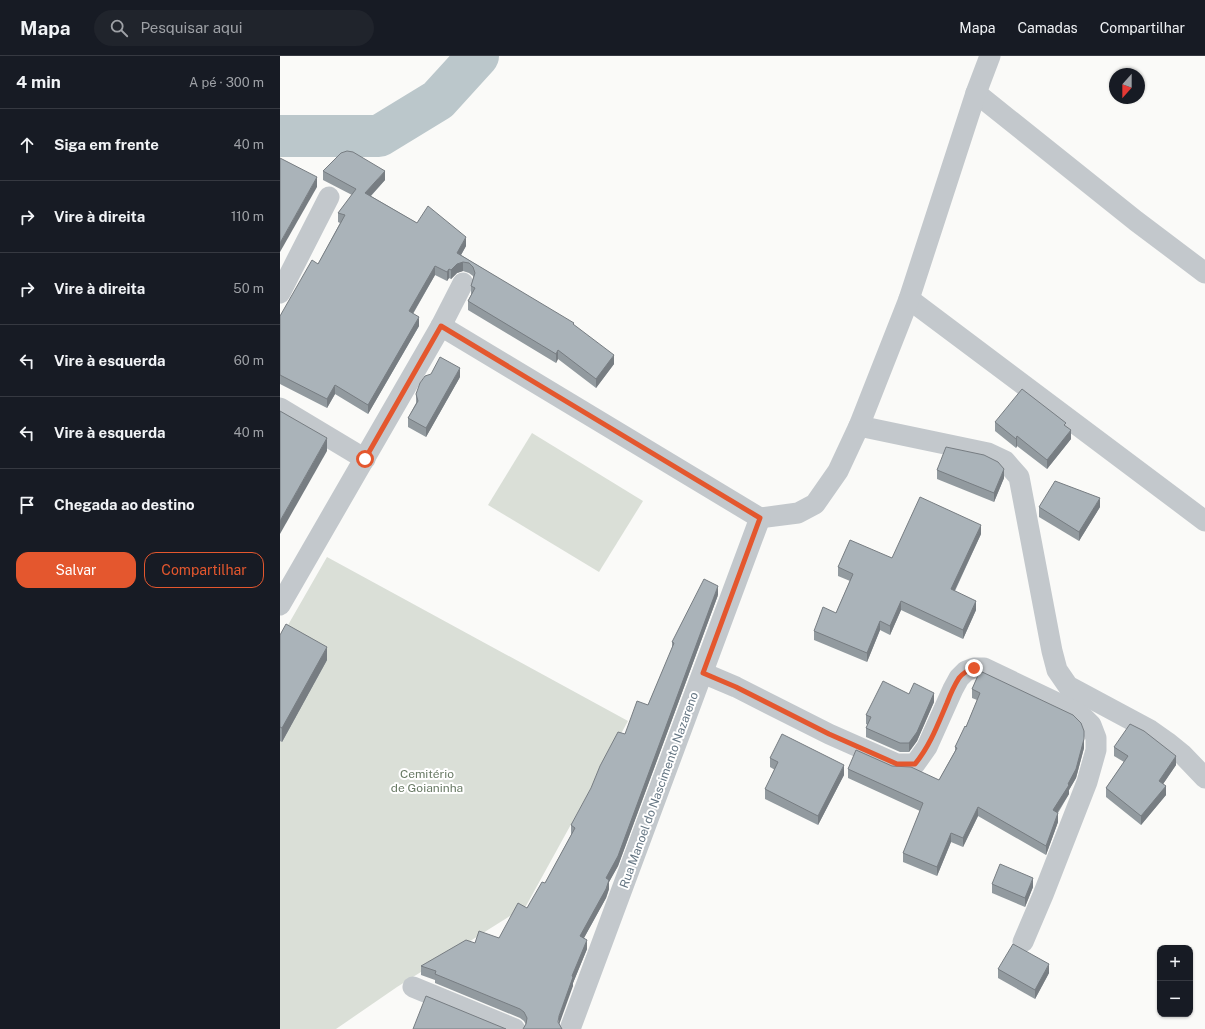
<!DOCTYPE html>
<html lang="pt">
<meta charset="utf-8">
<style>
body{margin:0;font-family:"Public Sans",sans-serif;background:#20242c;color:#f1f3f6}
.controls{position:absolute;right:12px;bottom:12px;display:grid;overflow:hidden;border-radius:8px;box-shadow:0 1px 3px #0004}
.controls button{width:36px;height:36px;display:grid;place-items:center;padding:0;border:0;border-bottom:1px solid #363941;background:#171b24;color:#f1f3f6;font:20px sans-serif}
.compass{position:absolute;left:829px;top:12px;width:36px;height:36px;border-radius:50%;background:#171b24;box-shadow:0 1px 3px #0004;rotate:201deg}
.stop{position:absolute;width:12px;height:12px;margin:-9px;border:3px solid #e4572e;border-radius:50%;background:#fff}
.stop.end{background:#e4572e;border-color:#fff;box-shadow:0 1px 4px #0008}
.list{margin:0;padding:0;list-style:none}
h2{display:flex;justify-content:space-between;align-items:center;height:52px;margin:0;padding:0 16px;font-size:17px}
h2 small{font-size:13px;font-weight:400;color:#9ea1a6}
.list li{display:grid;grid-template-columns:26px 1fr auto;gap:12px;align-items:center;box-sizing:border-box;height:72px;padding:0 16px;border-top:1px solid #363941}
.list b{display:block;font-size:15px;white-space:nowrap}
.list em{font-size:13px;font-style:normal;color:#9ea1a6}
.actions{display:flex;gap:8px;padding:12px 16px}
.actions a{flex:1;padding:9px 0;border:1px solid #e4572e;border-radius:12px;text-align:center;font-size:14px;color:#e4572e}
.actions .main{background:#e4572e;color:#fff}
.icon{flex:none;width:22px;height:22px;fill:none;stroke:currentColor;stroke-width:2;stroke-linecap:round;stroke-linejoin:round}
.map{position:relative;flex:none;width:925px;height:973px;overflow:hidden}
header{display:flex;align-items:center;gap:24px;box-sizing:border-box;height:56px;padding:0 20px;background:#171b24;border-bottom:1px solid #363941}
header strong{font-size:19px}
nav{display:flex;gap:22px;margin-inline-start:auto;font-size:14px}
.search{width:280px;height:36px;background:#20242c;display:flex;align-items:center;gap:10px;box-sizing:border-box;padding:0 14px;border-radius:22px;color:#9ea1a6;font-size:15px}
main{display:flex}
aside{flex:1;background:#171b24}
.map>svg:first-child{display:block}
.green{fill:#dadfd7}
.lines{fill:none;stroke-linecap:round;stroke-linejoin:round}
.river{stroke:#bbc7cb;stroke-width:42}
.street{stroke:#c3c8cc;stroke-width:21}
.wall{fill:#929a9f}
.shaded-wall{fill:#777d82}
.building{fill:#aab3b9;stroke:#777d82}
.route{stroke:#e4572e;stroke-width:5}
.labels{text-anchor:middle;stroke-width:4;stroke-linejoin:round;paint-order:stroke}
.park-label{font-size:12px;fill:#687a64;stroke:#fff}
.street-label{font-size:12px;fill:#657683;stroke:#fff}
</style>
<header>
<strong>Mapa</strong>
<div class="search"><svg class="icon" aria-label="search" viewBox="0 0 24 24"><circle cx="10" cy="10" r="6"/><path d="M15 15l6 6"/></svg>Pesquisar aqui</div>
<nav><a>Mapa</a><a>Camadas</a><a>Compartilhar</a></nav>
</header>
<main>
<aside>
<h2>4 min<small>A pé · 300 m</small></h2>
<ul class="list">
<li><svg class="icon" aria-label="ahead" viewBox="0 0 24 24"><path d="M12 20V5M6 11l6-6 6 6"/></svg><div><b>Siga em frente</b></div><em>40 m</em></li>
<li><svg class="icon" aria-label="right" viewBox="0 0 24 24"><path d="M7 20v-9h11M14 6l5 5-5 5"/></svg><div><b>Vire à direita</b></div><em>110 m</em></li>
<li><svg class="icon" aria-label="right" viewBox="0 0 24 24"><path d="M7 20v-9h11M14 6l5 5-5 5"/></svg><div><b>Vire à direita</b></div><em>50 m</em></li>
<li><svg class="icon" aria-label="left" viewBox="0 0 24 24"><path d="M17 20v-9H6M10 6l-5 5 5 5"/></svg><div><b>Vire à esquerda</b></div><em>60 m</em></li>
<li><svg class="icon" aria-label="left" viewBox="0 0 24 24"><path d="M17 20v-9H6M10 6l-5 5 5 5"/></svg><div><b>Vire à esquerda</b></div><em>40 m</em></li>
<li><svg class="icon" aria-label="arrive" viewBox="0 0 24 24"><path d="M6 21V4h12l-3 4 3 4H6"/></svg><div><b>Chegada ao destino</b></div></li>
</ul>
<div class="actions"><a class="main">Salvar</a><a>Compartilhar</a></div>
</aside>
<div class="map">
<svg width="925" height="973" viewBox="0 0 925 973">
<rect width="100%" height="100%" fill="#fafaf8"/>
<g class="green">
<path d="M 252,377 L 363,445 L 319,516 L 208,449 Z"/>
<path d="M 47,501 L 348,665 L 246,850 L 117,931 L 56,973 L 0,973 L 0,583 Z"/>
</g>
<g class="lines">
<path class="river" d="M 0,80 L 99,80 L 158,44 L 198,0"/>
<g class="street">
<path d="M 696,37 L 856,165 L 925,217"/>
<path d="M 0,237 L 49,141"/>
<path d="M 629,243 L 925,465"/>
<path d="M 161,270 L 480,462"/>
<path d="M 0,352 L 85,403"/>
<path d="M 579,370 L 708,397 L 725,405 L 739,421 L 772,595 L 777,614 L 788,630 L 870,674 L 887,686 L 903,699 L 925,722"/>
<path d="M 480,462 L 518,457 L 535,448 L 558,415 L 579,370 L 629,243 L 696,37 L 710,0"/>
<path d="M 0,549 L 161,270 L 183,227"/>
<path d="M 423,617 L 456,631 L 549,678 L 617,708 L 635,708 L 647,691 L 673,633 L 679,622 L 686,615 L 694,612 L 704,612 L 796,656 L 804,662 L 811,669 L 816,682 L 816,694 L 807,726 L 763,839 L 743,886"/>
<path d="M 133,931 L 235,973"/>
<path d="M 290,973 L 480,462"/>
</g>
</g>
<g class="wall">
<path d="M 43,115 L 105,124 L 91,140 L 137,167 L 186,190 L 181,199 L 294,269 L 334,308 L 316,332 L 278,303 L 276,307 L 188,254 L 188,245 L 191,239 L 191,230 L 193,222 L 193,220 L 189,217 L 183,215 L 177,217 L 171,223 L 169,222 L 167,225 L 155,219 L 133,258 L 139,270 L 88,358 L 55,338 L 47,352 L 0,328 L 0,260 L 38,208 L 60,167 L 58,166 L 58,157 L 72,139 L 43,124 Z"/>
<path d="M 180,321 L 146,381 L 128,371 L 128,362 L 136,347 L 136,338 Z"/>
<path d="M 715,366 L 786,370 L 791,383 L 767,413 L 737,390 L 736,392 L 715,375 Z"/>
<path d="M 657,414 L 724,422 L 714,446 L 657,423 Z"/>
<path d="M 759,451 L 820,451 L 799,485 L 759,461 Z"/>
<path d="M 701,478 L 675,535 L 696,554 L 683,583 L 621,554 L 610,579 L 600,574 L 587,606 L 534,584 L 534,575 L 556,557 L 570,525 L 558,520 L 558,511 L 612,502 Z"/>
<path d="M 438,539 L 338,810 L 329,826 L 329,833 L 326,842 L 304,882 L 307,893 L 293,927 L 293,930 L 246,969 L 244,965 L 240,962 L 155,927 L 155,924 L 141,919 L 141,910 L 195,887 L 219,882 L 247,852 L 265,827 L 291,779 L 291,769 L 345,678 L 368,649 L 392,593 L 392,586 Z"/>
<path d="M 0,579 L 47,604 L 2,686 L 0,685 Z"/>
<path d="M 700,615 L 804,692 L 796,722 L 789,734 L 789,738 L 778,757 L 778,766 L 766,799 L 698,760 L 683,791 L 671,786 L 657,820 L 623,806 L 623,797 L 640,755 L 568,722 L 568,713 L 612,710 L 659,724 L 675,695 L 675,691 L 686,671 L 697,644 L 692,642 L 692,633 Z"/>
<path d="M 629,638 L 654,646 L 637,685 L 629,696 L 620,696 L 586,681 L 586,672 L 588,669 L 586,668 L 586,659 Z"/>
<path d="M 834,691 L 896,709 L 883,728 L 886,739 L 861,769 L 826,741 L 826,732 L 844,706 L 834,700 Z"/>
<path d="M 490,702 L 564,719 L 538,769 L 485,743 L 485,733 L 495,714 L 490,711 Z"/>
<path d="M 712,828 L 753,831 L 745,851 L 712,837 Z"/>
<path d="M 718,913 L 769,917 L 755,943 L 718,922 Z"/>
</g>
<g class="shaded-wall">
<path d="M 105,115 L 105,124 L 85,146 L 85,137 Z"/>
<path d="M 37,121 L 37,131 L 0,196 L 0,187 Z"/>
<path d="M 186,181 L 186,190 L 177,206 L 177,197 Z"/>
<path d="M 183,206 L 183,215 L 177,217 L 171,223 L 171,214 L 177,208 Z"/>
<path d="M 155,210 L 155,219 L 129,264 L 129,255 Z"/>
<path d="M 169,213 L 169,222 L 167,225 L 167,216 Z"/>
<path d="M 139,261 L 139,270 L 88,358 L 88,349 Z"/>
<path d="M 278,294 L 278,303 L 276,307 L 276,298 Z"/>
<path d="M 334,299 L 334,308 L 316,332 L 316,323 Z"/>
<path d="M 180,312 L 180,321 L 146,381 L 146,372 Z"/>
<path d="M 55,329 L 55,338 L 47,352 L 47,343 Z"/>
<path d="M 791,374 L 791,383 L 767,413 L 767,404 Z"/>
<path d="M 737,380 L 737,390 L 736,392 L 736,383 Z"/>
<path d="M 47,382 L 47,395 L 0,478 L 0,465 Z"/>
<path d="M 724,413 L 724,422 L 714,446 L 714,437 Z"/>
<path d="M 820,442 L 820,451 L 799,485 L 799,476 Z"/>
<path d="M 701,469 L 701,478 L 671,542 L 671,533 Z"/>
<path d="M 438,530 L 438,539 L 338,810 L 329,826 L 329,833 L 326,842 L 300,889 L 300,880 L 326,822 Z"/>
<path d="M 621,545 L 621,554 L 610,579 L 610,570 Z"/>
<path d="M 696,545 L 696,554 L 683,583 L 683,574 Z"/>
<path d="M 600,565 L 600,574 L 587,606 L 587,597 Z"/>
<path d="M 47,591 L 47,604 L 2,686 L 2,672 Z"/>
<path d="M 654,637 L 654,646 L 637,685 L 629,696 L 629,687 Z"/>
<path d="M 804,683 L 804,692 L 796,722 L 789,734 L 789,738 L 773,763 L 773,754 Z"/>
<path d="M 896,700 L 896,709 L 879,734 L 879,725 Z"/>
<path d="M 564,709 L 564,719 L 538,769 L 538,760 Z"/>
<path d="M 886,730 L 886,739 L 861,769 L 861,760 Z"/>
<path d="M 698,751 L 698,760 L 683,791 L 683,782 Z"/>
<path d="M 778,757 L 778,766 L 766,799 L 766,790 Z"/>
<path d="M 671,777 L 671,786 L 657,820 L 657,811 Z"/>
<path d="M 753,822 L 753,831 L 745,851 L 745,842 Z"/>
<path d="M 307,884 L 307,893 L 293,927 L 293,930 L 279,969 L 278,973 L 279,960 L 292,920 Z"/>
<path d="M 769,908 L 769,917 L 755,943 L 755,934 Z"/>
</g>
<g class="building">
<path d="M 67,95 L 73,96 L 105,115 L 85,137 L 137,167 L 148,150 L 186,181 L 177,197 L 294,267 L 293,268 L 334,299 L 316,323 L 278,294 L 276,298 L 188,245 L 195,232 L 191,230 L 195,217 L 193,211 L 189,207 L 183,206 L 177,208 L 171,214 L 169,213 L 167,216 L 155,210 L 129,255 L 139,261 L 88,349 L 55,329 L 47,343 L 0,319 L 0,260 L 32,204 L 38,208 L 65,159 L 58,157 L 76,133 L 43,115 L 61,97 Z"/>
<path d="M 0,102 L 37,121 L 0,187 Z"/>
<path d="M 160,301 L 180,312 L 146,372 L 128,362 L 138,345 L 136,338 L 140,327 L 145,320 L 151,318 Z"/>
<path d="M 742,333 L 786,367 L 784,369 L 791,374 L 767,404 L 737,380 L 736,383 L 715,366 Z"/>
<path d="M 0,355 L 47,382 L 0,465 Z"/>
<path d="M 666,391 L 704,399 L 718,406 L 724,413 L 714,437 L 657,414 Z"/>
<path d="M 775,425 L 820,442 L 799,476 L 759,451 Z"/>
<path d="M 640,441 L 701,469 L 671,533 L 696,545 L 683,574 L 621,545 L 610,570 L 600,565 L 587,597 L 534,575 L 543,551 L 556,557 L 573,518 L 558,511 L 570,484 L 612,502 Z"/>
<path d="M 424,523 L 438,530 L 338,800 L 326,822 L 329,824 L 326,833 L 300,880 L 307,884 L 292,920 L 293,921 L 279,960 L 278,966 L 282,973 L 243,973 L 246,968 L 247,962 L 244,956 L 240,953 L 155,918 L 156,915 L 141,910 L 186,884 L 195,887 L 199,875 L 219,882 L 238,847 L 247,852 L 262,826 L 265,827 L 295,772 L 291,769 L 311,732 L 320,710 L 338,676 L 345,678 L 357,645 L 368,649 L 394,587 L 392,586 Z"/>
<path d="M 6,568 L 47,591 L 2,672 L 0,671 L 0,579 Z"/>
<path d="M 700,615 L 793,659 L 801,667 L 804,675 L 804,683 L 796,713 L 788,728 L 789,729 L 773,754 L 778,757 L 766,790 L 698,751 L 683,782 L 671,777 L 657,811 L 623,797 L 643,747 L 568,713 L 576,694 L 612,710 L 631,711 L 659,724 L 677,692 L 675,691 L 685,670 L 686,671 L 700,637 L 692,633 Z"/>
<path d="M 603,625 L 629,638 L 634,627 L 654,637 L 637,676 L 629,687 L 620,687 L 586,672 L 591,661 L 586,659 Z"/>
<path d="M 850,668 L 864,675 L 896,700 L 879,725 L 886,730 L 861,760 L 826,732 L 848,700 L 834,691 Z"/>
<path d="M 502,678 L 564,709 L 538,760 L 485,733 L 498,706 L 490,702 Z"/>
<path d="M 720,808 L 753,822 L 745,842 L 712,828 Z"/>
<path d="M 733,888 L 769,908 L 755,934 L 718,913 Z"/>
<path d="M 146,940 L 226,973 L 133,973 Z"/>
</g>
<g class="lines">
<path class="route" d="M 85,403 L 161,270 L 480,462 L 423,617 L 456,631 L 549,678 L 617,708 L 635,708 C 650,690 658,668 667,647 C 670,639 674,630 679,622 C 683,617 688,614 694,612"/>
</g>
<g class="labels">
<g class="park-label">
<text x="147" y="722">Cemitério<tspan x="147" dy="14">de Goianinha</tspan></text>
</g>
<g class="street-label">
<text transform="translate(379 734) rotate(-70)" y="4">Rua Manoel do Nascimento Nazareno</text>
</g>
</g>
</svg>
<div class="controls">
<button>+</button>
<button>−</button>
</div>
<svg class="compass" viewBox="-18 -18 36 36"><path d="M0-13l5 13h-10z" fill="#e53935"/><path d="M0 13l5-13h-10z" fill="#9ea1a6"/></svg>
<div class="stop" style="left:85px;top:403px"></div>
<div class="stop end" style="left:694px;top:612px"></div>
</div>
</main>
